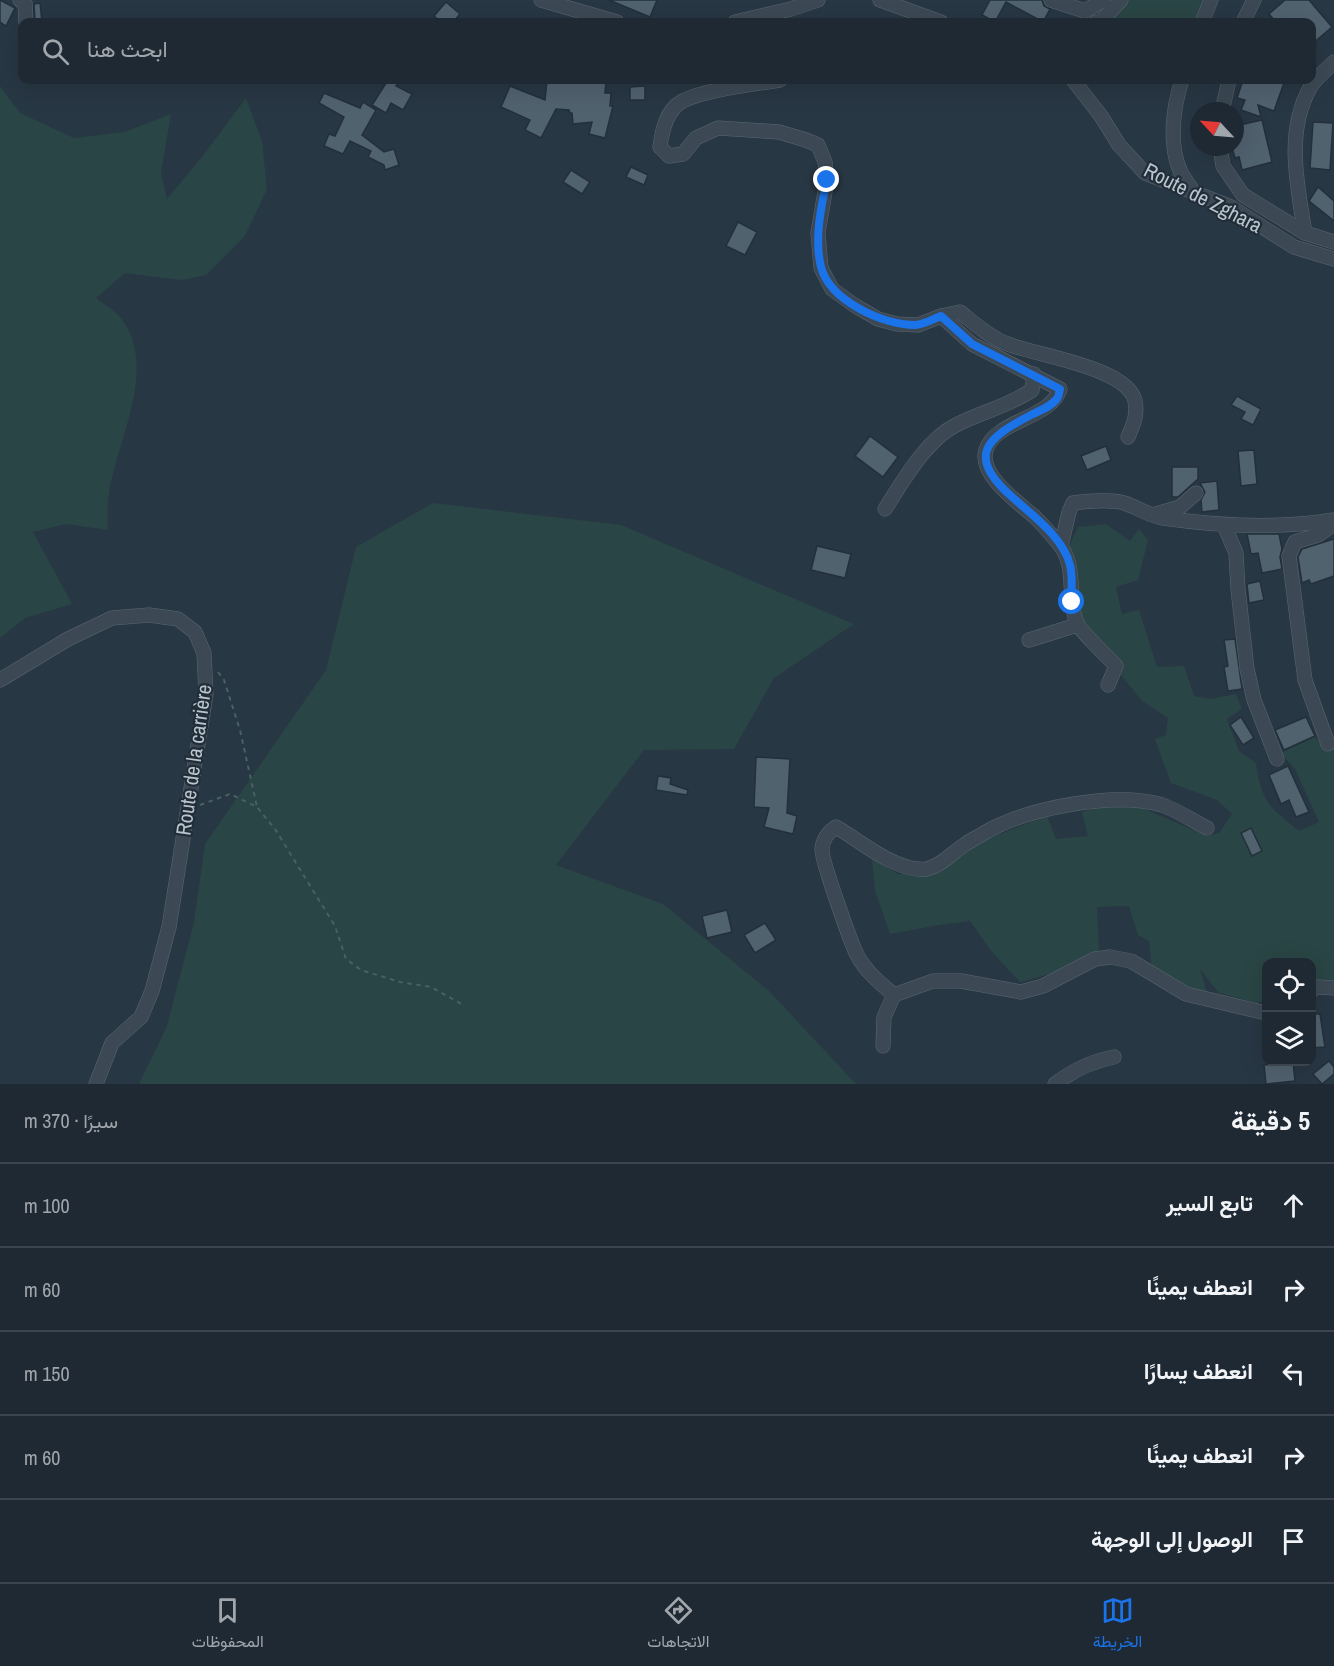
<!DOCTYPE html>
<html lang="ar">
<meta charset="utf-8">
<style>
body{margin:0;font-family:"Archivo Narrow",Vazirmatn,sans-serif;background:#26313b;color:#f1f3f6;direction:rtl}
.controls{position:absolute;right:18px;bottom:18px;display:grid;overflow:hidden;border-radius:12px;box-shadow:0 6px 24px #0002}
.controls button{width:54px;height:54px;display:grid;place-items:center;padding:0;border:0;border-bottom:2px solid #3c454e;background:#1e2933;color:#f1f3f6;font:30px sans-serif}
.compass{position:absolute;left:1190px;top:102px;width:54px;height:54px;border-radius:50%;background:#1e2933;box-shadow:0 6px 24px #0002;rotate:296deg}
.stop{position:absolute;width:18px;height:18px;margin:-14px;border:4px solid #1a73e8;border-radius:50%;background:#fff}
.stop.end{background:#1a73e8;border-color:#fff;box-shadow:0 2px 6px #0008}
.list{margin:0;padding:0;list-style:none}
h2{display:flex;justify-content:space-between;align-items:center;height:78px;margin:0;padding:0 24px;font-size:26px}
h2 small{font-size:20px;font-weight:400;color:#a1a6ac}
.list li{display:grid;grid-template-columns:39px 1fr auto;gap:18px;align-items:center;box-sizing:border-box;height:84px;padding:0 24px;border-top:2px solid #3c454e}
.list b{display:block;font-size:22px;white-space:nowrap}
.list em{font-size:20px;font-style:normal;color:#a1a6ac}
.icon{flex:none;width:33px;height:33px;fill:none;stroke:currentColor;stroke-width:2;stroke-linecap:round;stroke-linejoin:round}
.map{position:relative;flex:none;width:1334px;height:1084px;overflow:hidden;direction:ltr}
.search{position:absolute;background:#1e2933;box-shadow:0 6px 24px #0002;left:18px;right:18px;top:18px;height:66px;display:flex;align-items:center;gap:15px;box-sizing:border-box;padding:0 21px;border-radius:12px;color:#a1a6ac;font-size:22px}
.sheet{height:498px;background:#1e2933}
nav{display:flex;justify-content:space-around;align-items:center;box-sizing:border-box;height:84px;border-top:2px solid #3c454e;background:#1e2933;font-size:16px;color:#a1a6ac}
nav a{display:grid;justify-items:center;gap:3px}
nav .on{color:#1a73e8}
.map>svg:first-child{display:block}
.green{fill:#2a4545}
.building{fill:#51626f;stroke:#23303b;stroke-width:1.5}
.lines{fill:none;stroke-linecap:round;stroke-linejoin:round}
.minor-casing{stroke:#5b6771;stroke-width:15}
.path{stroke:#486161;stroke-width:2;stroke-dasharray:4.5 4.5;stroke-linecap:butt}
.minor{stroke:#3c4954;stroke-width:14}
.route{stroke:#1a73e8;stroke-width:8}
.labels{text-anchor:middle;stroke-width:4.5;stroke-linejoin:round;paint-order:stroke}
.street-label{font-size:21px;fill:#bac4cd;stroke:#212e39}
</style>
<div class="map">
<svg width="1334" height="1084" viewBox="0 0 1334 1084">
<rect width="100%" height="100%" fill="#283744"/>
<g class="green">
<path d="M 1120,0 L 1210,0 L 1200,22 L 1102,22 Z"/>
<path d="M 0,86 L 20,113 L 74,138 L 125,132 L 171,114 L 161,173 L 167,199 L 202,157 L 246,98 L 262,141 L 267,189 L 245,236 L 206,275 L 181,280 L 125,273 L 96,298 C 104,305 115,310 121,318 C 159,368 117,439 109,493 C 107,505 108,518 108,530 L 66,524 L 33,532 L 72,604 L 25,618 L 0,638 Z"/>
<path d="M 433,503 L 621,525 L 854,624 L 774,678 L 734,749 L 644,750 L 556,865 L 663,904 L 769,991 L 856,1084 L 139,1084 L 167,1026 L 194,922 L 205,844 L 326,670 L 356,547 Z"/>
<path d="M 1106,524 L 1130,541 L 1139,529 L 1148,540 L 1138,580 L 1116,587 L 1122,614 L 1139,610 L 1157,667 L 1184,666 L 1194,696 L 1211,699 L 1236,694 L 1242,709 L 1227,719 L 1239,751 L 1256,763 C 1262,803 1269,807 1299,831 L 1319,822 L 1295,769 L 1281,753 L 1315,737 L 1324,748 L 1334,737 L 1334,983 L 1318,980 L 1312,983 L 1312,963 L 1266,963 L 1266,1000 L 1257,1003 L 1219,993 L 1200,969 L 1207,993 L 1192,991 L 1152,970 L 1149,941 L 1138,935 L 1129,906 L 1097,907 L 1099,951 L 1057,972 L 1020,982 L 992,952 L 970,921 L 939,925 L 890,934 L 875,891 L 872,859 L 898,874 L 934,873 L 957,857 L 989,838 L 1047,816 L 1056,839 L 1088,836 L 1082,812 L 1102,807 L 1140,807 L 1207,836 L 1219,833 L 1232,814 L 1217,800 L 1171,783 L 1155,739 L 1166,735 L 1168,718 L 1142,701 L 1110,661 L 1070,622 L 1065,555 L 1078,527 Z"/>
</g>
<g class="building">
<path d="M 0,0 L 15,8 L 6,26 L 0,22 Z"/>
<path d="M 609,0 L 657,0 L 650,17 Z"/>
<path d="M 990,0 L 1042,0 L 1044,6 L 1050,9 L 1043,22 L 1006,2 L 995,22 L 982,15 Z"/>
<path d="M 1285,0 L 1309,0 L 1332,27 L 1311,45 L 1311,22 L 1276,22 L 1269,14 Z"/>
<path d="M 446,2 L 460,14 L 453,22 L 441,22 L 434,16 Z"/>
<path d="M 40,3 L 42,22 L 35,22 L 34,4 Z"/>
<path d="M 388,80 L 399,80 L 396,86 L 412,94 L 403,110 L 391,103 L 386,113 L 372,105 Z"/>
<path d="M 547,80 L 606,81 L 605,93 L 611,93 L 610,106 L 613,106 L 605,138 L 589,134 L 592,122 L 573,124 L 572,113 L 570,113 L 569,110 L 556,109 L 541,138 L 525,130 L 530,120 L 501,107 L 510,86 L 545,100 Z"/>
<path d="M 1243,80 L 1285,80 L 1274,111 L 1258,105 L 1261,117 L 1241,110 L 1245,100 L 1237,98 Z"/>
<path d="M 645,86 L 645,100 L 630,100 L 630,87 Z"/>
<path d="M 324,93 L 360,108 L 363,102 L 376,110 L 362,135 L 384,152 L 394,149 L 399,165 L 385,170 L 384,165 L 368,157 L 371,151 L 350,141 L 343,154 L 324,146 L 329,134 L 335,136 L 344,117 L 319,103 Z"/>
<path d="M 1262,120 L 1272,162 L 1242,170 L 1239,157 L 1235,158 L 1232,147 L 1235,147 L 1235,126 Z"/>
<path d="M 1313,122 L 1333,123 L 1330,170 L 1310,168 Z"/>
<path d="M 631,167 L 648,175 L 644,185 L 626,177 Z"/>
<path d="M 571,170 L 590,182 L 582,194 L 563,182 Z"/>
<path d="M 1318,187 L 1334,201 L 1334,221 L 1309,201 Z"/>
<path d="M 738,222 L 757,232 L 745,255 L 726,246 Z"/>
<path d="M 1237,396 L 1261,409 L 1253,425 L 1241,419 L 1245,412 L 1231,405 Z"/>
<path d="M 870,436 L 898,457 L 883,477 L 855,456 Z"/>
<path d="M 1106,446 L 1111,460 L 1087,470 L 1081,456 Z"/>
<path d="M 1254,450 L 1257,484 L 1241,486 L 1238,451 Z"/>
<path d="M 1172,467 L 1198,467 L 1198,479 L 1178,497 L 1172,497 Z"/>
<path d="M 1217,481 L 1219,510 L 1202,512 L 1201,500 L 1205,492 L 1200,483 Z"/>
<path d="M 1247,534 L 1279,534 L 1282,549 L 1280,557 L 1282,569 L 1262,573 L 1258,553 L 1251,554 Z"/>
<path d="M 1334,539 L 1334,576 L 1311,584 L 1309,580 L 1302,583 L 1298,557 L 1302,549 Z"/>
<path d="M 817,546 L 851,554 L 845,578 L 811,570 Z"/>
<path d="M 1260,581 L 1264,600 L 1249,603 L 1247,584 Z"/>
<path d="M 1235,639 L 1242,689 L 1228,691 L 1224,667 L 1228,666 L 1224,640 Z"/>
<path d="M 1241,717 L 1254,738 L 1243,745 L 1230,725 Z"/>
<path d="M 1306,717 L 1315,736 L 1284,750 L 1275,730 Z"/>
<path d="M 756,757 L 790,759 L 787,813 L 797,816 L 793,834 L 764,827 L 769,808 L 754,807 Z"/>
<path d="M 1288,766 L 1309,812 L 1296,817 L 1289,800 L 1281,804 L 1269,775 Z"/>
<path d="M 658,776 L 671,778 L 670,784 L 688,790 L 687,795 L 656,790 Z"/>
<path d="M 1251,828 L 1262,851 L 1252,856 L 1241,833 Z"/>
<path d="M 727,910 L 732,932 L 707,938 L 702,916 Z"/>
<path d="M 765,923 L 776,940 L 755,953 L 744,935 Z"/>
<path d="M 1311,1014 L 1320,1014 L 1325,1047 L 1311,1048 Z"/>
<path d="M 1329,1061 L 1334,1067 L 1334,1074 L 1322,1084 L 1313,1074 Z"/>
<path d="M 1293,1062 L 1295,1081 L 1266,1084 L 1264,1065 Z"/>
</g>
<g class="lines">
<g class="minor-casing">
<g id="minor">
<path d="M 20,0 L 25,3 L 26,22"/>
<path d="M 541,0 L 617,22"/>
<path d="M 880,0 L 941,22"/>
<path d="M 1051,0 L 1085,11 L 1103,0"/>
<path d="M 735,22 L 791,9 L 818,0"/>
<path d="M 1096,22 L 1101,21 L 1121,0"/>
<path d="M 1202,22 L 1211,0"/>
<path d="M 1243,22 L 1254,0"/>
<path d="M 780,80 C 756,84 701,90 681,102 C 666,111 662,131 660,147 L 669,156 L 683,154 L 696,138 L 718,128 L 779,132 L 806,140 L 818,145 L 825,162 L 827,180 L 818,233 L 821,268 L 832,289 L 854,305 L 878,319 L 897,324 L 918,325 L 941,316 L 960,312 C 974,323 988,336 1005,343 C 1033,355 1128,367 1135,401 C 1138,415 1133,425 1128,437"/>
<path d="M 1073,80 L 1101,116 L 1119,145 L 1145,173 L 1231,207 L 1294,247 L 1334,259"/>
<path d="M 1182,80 C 1173,108 1168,145 1181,173 C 1185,180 1190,186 1194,193"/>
<path d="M 1222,111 L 1229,80"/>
<path d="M 1220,147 L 1223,166 L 1243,195 L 1305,233 L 1334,242"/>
<path d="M 1305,233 C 1297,184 1285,131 1311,86 C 1317,77 1327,69 1334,62"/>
<path d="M 941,316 L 972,344 L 1060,389 C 1051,419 995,420 986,450 C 978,475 1019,503 1035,517 C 1043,525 1052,535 1059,544 C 1078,567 1066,597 1077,623 C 1079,630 1109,658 1116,666 L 1108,685"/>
<path d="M 885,509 C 903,481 926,440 956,425 C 981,412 1009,406 1032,390 L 1034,374"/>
<path d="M 1156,514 L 1180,507 L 1196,493"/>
<path d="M 1224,525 L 1236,553 L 1238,589 L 1247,669 L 1254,700 L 1277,759"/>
<path d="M 1061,546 L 1069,512 L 1073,503 C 1089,501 1109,499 1124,503 C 1137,507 1149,516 1163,518 C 1219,526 1278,529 1334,520"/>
<path d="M 1029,640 L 1077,625"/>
<path d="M 0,680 L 68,639 L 112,618 L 149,615 L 178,619 L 195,632 L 204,653 L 206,694 L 169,927 L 152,991 L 141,1017 L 112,1043 L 96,1084"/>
<path d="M 1328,744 L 1305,680 L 1289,556 L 1295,542 L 1318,535 L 1334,524"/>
<path d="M 1312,990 L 1317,987 L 1334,988"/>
<path d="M 894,995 C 880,983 866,972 857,955 C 851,943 821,859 822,849 C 823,839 827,833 836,827 C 861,841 895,872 926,869 C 940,867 953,852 964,845 C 971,840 978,837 984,833 C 1027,808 1114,791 1162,805 C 1177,810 1193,821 1207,828"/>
<path d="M 883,1046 L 884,1017 L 894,995 L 933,981 L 961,981 L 1021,992 L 1043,986 L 1095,959 L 1110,957 L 1131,961 L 1186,994 L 1266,1013"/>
<path d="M 1055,1084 C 1072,1071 1093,1061 1114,1057"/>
</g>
</g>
<g class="path">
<path d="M 218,672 L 224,680 L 240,730 L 257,807"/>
<path d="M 200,805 L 230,794 L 257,807 L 275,829 L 335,926 L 346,959 L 361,970 L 400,982 L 431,987 L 465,1006"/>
</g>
<use href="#minor" class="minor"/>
</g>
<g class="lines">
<path class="route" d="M 827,180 C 821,207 814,239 821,267 C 830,301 883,325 915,325 C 924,325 933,319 941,316 L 972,344 L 1060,389 C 1059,392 1059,395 1058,397 C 1053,406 1039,411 1031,415 C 986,438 966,456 1011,496 C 1032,515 1063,537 1070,565 C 1073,576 1071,590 1072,602"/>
</g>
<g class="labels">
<g class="street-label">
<text transform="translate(1203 198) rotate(27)" y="7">Route de Zghara</text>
<text transform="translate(194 760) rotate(-82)" y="7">Route de la carrière</text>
</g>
</g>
</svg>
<div class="controls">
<button><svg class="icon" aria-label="locate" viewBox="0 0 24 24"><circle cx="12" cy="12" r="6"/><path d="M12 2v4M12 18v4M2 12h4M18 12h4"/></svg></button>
<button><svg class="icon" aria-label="layers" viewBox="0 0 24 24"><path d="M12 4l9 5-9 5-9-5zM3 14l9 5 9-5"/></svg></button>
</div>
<svg class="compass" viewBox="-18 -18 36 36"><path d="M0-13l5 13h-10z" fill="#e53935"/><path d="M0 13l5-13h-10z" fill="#a1a6ac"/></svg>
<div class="stop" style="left:1072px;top:602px"></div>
<div class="stop end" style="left:827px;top:180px"></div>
<div class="search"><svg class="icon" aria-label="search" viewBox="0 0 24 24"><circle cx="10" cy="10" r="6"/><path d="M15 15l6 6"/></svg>ابحث هنا</div>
</div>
<section class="sheet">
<h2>5 دقيقة<small>سيرًا · 370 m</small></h2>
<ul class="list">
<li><svg class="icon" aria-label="ahead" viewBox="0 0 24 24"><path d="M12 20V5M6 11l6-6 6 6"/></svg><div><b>تابع السير</b></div><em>100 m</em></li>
<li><svg class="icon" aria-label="right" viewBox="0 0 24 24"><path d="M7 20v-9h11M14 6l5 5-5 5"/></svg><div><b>انعطف يمينًا</b></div><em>60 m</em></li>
<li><svg class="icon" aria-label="left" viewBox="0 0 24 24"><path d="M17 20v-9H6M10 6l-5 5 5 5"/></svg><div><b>انعطف يسارًا</b></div><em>150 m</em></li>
<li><svg class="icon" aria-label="right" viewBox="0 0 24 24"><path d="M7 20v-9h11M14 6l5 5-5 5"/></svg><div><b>انعطف يمينًا</b></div><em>60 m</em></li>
<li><svg class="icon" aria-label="arrive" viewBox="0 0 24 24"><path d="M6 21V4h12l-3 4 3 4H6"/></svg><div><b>الوصول إلى الوجهة</b></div></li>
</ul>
</section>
<nav>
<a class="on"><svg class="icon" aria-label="map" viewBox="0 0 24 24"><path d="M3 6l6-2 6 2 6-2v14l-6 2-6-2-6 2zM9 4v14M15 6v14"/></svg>الخريطة</a>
<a><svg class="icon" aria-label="directions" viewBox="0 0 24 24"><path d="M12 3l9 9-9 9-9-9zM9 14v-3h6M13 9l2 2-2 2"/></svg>الاتجاهات</a>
<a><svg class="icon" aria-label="saved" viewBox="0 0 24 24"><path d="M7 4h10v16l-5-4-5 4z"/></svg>المحفوظات</a>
</nav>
